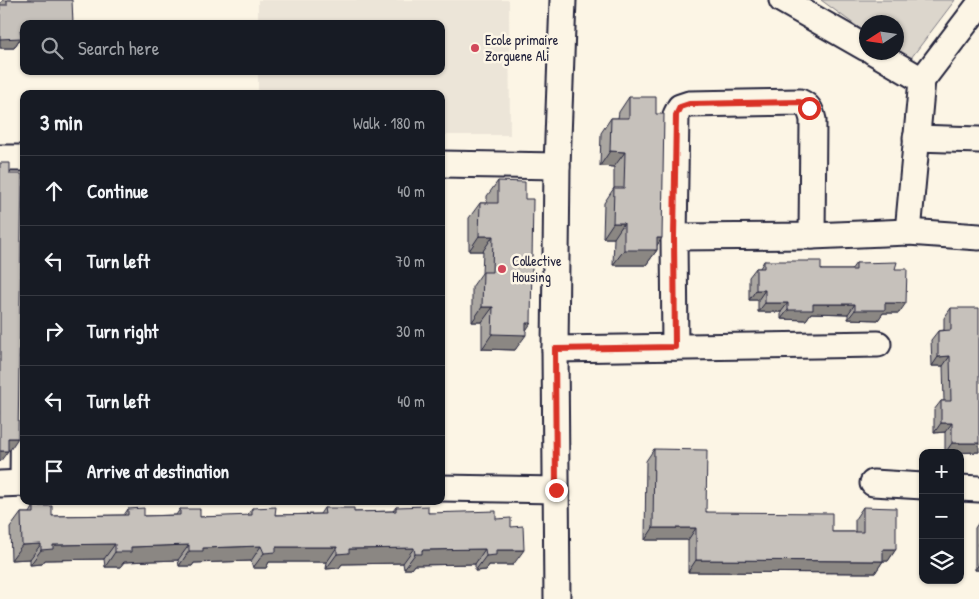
<!DOCTYPE html>
<meta charset="utf-8">
<style>
body{margin:0;font-family:"Patrick Hand",sans-serif;background:#20242c;color:#f1f3f6}
.controls{position:absolute;right:15px;bottom:15px;display:grid;overflow:hidden;border-radius:10px;box-shadow:0 1px 4px #0004}
.controls button{width:45px;height:45px;display:grid;place-items:center;padding:0;border:0;border-bottom:1px solid #363941;background:#171b24;color:#f1f3f6;font:25px sans-serif}
.compass{position:absolute;left:859px;top:15px;width:45px;height:45px;border-radius:50%;background:#171b24;box-shadow:0 1px 4px #0004;rotate:258deg}
.stop{position:absolute;width:15px;height:15px;margin:-11px;border:4px solid #d93025;border-radius:50%;background:#fff}
.stop.end{background:#d93025;border-color:#fff;box-shadow:0 1px 5px #0008}
.list{margin:0;padding:0;list-style:none}
h2{display:flex;justify-content:space-between;align-items:center;height:65px;margin:0;padding:0 20px;font-size:21px}
h2 small{font-size:16px;font-weight:400;color:#9ea1a6}
.list li{display:grid;grid-template-columns:32px 1fr auto;gap:15px;align-items:center;box-sizing:border-box;height:70px;padding:0 20px;border-top:1px solid #363941}
.list b{display:block;font-size:19px;white-space:nowrap}
.list em{font-size:16px;font-style:normal;color:#9ea1a6}
.icon{flex:none;width:28px;height:28px;fill:none;stroke:currentColor;stroke-width:2;stroke-linecap:round;stroke-linejoin:round}
.map{position:relative;flex:none;width:979px;height:599px;overflow:hidden}
.search{position:absolute;background:#171b24;box-shadow:0 1px 4px #0004;left:20px;top:20px;width:425px;height:55px;display:flex;align-items:center;gap:12px;box-sizing:border-box;padding:0 18px;border-radius:10px;color:#9ea1a6;font-size:19px}
.panel{position:absolute;background:#171b24;box-shadow:0 1px 4px #0004;left:20px;top:90px;width:425px;height:415px;border-radius:10px}
.map>svg:first-child{display:block}
.built{fill:#ece5d8}
.green{fill:#dcd6cc;stroke:#7f7c84}
.lines{fill:none;stroke-linecap:round;stroke-linejoin:round}
.minor-casing{stroke:#22223b;stroke-width:29}
.minor{stroke:#fcf5e5;stroke-width:25}
.wall{fill:#aaa6a1;stroke:#22223b}
.shaded-wall{fill:#8b8783;stroke:#22223b}
.building{fill:#c6c1bb;stroke:#22223b}
.route{stroke:#d93025;stroke-width:6}
.poi-dot{fill:#d1495b;stroke:#fcf5e5;stroke-width:2}
.labels{text-anchor:middle;stroke-width:5;stroke-linejoin:round;paint-order:stroke}
.poi-label{font-size:14px;fill:#22223b;stroke:#fcf5e5;text-anchor:start}
</style>
<div class="map">
<svg width="979" height="599" viewBox="0 0 979 599">
<rect width="100%" height="100%" fill="#fcf5e5"/>
<filter id="ink" filterUnits="userSpaceOnUse"><feTurbulence type="fractalNoise" baseFrequency=".02" numOctaves="2"/><feDisplacementMap in="SourceGraphic" scale="10" xChannelSelector="R" yChannelSelector="G"/><feConvolveMatrix kernelMatrix="1 2 1 2 8 2 1 2 1" color-interpolation-filters="sRGB"/></filter>
<g filter="url(#ink)">
<path class="built" d="M 258,0 L 509,0 L 510,135 L 441,135 L 441,94 L 258,94 L 258,71 L 441,71 L 441,24 L 258,24 Z"/>
<path class="green" d="M 821,0 L 955,0 L 908,62 L 896,52 L 896,22 L 866,22 L 866,33 Z"/>
<g class="lines">
<g class="minor-casing">
<g id="minor">
<path d="M 782,0 L 866,48"/>
<path d="M 874,52 L 922,80"/>
<path d="M 916,138 L 979,140"/>
<path d="M 0,158 L 24,158"/>
<path d="M 441,164 L 557,166"/>
<path d="M 908,232 L 922,80 L 979,5"/>
<path d="M 674,237 L 812,236 L 908,232 L 979,237"/>
<path d="M 675,347 L 674,237 L 676,115 L 680,107 L 689,104 L 800,102 C 809,106 811,111 813,120 L 812,236"/>
<path d="M 555,349 L 878,344"/>
<path d="M 23,483 L 24,370"/>
<path d="M 873,483 L 923,486"/>
<path d="M 0,484 L 24,483"/>
<path d="M 441,488 L 556,490"/>
<path d="M 960,488 L 979,489"/>
<path d="M 557,599 L 555,349 L 557,166 L 563,0"/>
</g>
</g>
<use href="#minor" class="minor"/>
</g>
<g class="wall">
<path d="M 3,0 L 72,0 L 24,24 L 24,40 L 19,40 L 14,48 L 0,48 L 0,4 Z"/>
<path d="M 629,97 L 656,114 L 657,250 L 646,265 L 613,265 L 614,238 L 603,238 L 604,203 L 614,188 L 614,167 L 600,166 L 601,133 L 611,118 L 618,118 L 619,112 Z"/>
<path d="M 498,181 L 526,331 L 515,350 L 482,349 L 482,322 L 472,322 L 472,287 L 482,273 L 483,251 L 469,251 L 469,218 L 480,203 L 487,203 L 487,196 Z"/>
<path d="M 764,261 L 821,270 L 851,270 L 856,263 L 895,269 L 899,313 L 883,313 L 878,320 L 848,319 L 848,314 L 811,313 L 806,320 L 781,319 L 781,312 L 758,312 L 758,300 L 749,300 L 749,277 L 756,268 L 760,268 Z"/>
<path d="M 951,308 L 979,452 L 945,453 L 945,432 L 934,433 L 934,410 L 941,401 L 944,401 L 943,366 L 932,366 L 931,340 L 938,331 L 944,330 L 944,318 Z"/>
<path d="M 654,449 L 706,512 L 832,532 L 855,532 L 855,519 L 863,507 L 896,549 L 888,561 L 883,561 L 875,573 L 688,572 L 688,540 L 645,540 L 646,461 Z"/>
<path d="M 34,506 L 52,516 L 124,515 L 128,509 L 144,516 L 176,515 L 180,509 L 200,517 L 247,516 L 252,508 L 275,515 L 320,514 L 324,508 L 354,512 L 393,511 L 396,507 L 428,513 L 496,519 L 513,565 L 489,565 L 486,570 L 475,571 L 475,564 L 414,565 L 411,569 L 404,569 L 403,563 L 342,564 L 339,568 L 326,569 L 327,562 L 269,562 L 266,568 L 253,568 L 251,561 L 194,563 L 192,566 L 179,566 L 178,560 L 124,562 L 120,567 L 105,567 L 104,559 L 45,560 L 42,564 L 30,565 L 30,559 L 11,560 L 10,528 L 21,513 L 30,513 Z"/>
<path d="M 979,522 L 979,570 L 975,570 L 975,528 Z"/>
</g>
<g class="shaded-wall">
<path d="M 20,30 L 24,30 L 24,40 L 19,40 L 14,48 L 0,48 L 0,39 Z"/>
<path d="M 610,151 L 625,152 L 614,167 L 600,166 Z"/>
<path d="M 613,223 L 624,223 L 614,238 L 603,238 Z"/>
<path d="M 479,236 L 493,236 L 483,251 L 469,251 Z"/>
<path d="M 657,238 L 662,238 L 654,250 L 657,250 L 646,265 L 613,265 L 624,250 Z"/>
<path d="M 756,290 L 765,290 L 758,300 L 749,300 Z"/>
<path d="M 765,303 L 788,303 L 781,312 L 758,312 Z"/>
<path d="M 885,303 L 906,303 L 899,313 L 883,313 L 878,320 L 848,319 L 855,310 Z"/>
<path d="M 813,304 L 855,304 L 848,314 L 811,313 L 806,320 L 781,319 L 788,310 Z"/>
<path d="M 482,307 L 493,307 L 482,322 L 472,322 Z"/>
<path d="M 526,323 L 531,323 L 523,335 L 526,335 L 515,350 L 482,349 L 492,334 Z"/>
<path d="M 950,356 L 943,366 L 932,366 L 938,357 Z"/>
<path d="M 941,423 L 952,423 L 945,432 L 934,433 Z"/>
<path d="M 8,438 L 18,438 L 10,450 L 0,450 Z"/>
<path d="M 952,443 L 979,443 L 979,452 L 945,453 Z"/>
<path d="M 0,451 L 8,451 L 0,462 Z"/>
<path d="M 653,528 L 696,528 L 688,540 L 645,540 Z"/>
<path d="M 41,544 L 30,559 L 11,560 L 22,545 Z"/>
<path d="M 115,544 L 104,559 L 45,560 L 42,564 L 30,565 L 41,550 L 53,545 Z"/>
<path d="M 189,545 L 178,560 L 124,562 L 120,567 L 105,567 L 115,552 L 131,547 Z"/>
<path d="M 261,546 L 251,561 L 194,563 L 192,566 L 179,566 L 189,551 L 203,548 Z"/>
<path d="M 276,547 L 337,547 L 327,562 L 269,562 L 266,568 L 253,568 L 264,553 Z"/>
<path d="M 414,548 L 403,563 L 342,564 L 339,568 L 326,569 L 337,554 L 349,549 Z"/>
<path d="M 485,549 L 475,564 L 414,565 L 411,569 L 404,569 L 415,554 L 422,550 Z"/>
<path d="M 883,549 L 896,549 L 888,561 L 875,561 Z"/>
<path d="M 496,550 L 524,550 L 513,565 L 489,565 L 486,570 L 475,571 L 486,556 Z"/>
<path d="M 696,560 L 883,561 L 875,573 L 688,572 Z"/>
<path d="M 979,564 L 979,570 L 975,570 Z"/>
</g>
<g class="building">
<path d="M 7,0 L 72,0 L 73,24 L 24,24 L 24,30 L 20,30 L 21,38 L 0,39 L 0,5 L 7,5 Z"/>
<path d="M 629,97 L 656,97 L 656,114 L 664,114 L 662,238 L 657,238 L 657,250 L 624,250 L 624,223 L 613,223 L 614,188 L 624,188 L 625,152 L 610,151 L 611,118 L 629,118 Z"/>
<path d="M 0,163 L 10,163 L 10,174 L 22,174 L 18,438 L 8,438 L 8,451 L 0,451 Z"/>
<path d="M 498,181 L 525,182 L 525,199 L 533,199 L 531,323 L 526,323 L 526,335 L 492,334 L 493,307 L 482,307 L 483,272 L 492,272 L 493,236 L 479,236 L 480,203 L 498,203 Z"/>
<path d="M 764,261 L 821,261 L 821,270 L 856,270 L 856,263 L 897,262 L 895,269 L 907,269 L 906,303 L 885,303 L 885,310 L 855,310 L 855,304 L 813,304 L 813,310 L 788,310 L 788,303 L 765,303 L 765,290 L 756,290 L 756,268 L 764,268 Z"/>
<path d="M 951,308 L 979,308 L 979,443 L 952,443 L 952,423 L 941,423 L 941,401 L 951,401 L 950,356 L 938,357 L 938,331 L 951,330 Z"/>
<path d="M 654,449 L 707,450 L 706,512 L 832,513 L 832,532 L 863,532 L 863,507 L 896,508 L 896,549 L 883,549 L 883,561 L 696,560 L 696,528 L 653,528 Z"/>
<path d="M 34,506 L 52,506 L 52,516 L 128,515 L 128,509 L 144,508 L 144,516 L 180,515 L 180,509 L 200,509 L 200,517 L 252,515 L 252,508 L 276,507 L 275,515 L 325,514 L 324,508 L 354,508 L 354,512 L 396,511 L 396,507 L 428,506 L 428,513 L 496,511 L 496,519 L 511,518 L 511,527 L 523,526 L 524,550 L 496,550 L 496,555 L 486,556 L 485,549 L 422,550 L 422,554 L 415,554 L 414,548 L 349,549 L 349,553 L 337,554 L 337,547 L 276,547 L 276,552 L 264,553 L 261,546 L 203,548 L 203,551 L 189,551 L 189,545 L 131,547 L 131,552 L 115,552 L 115,544 L 53,545 L 53,549 L 41,550 L 41,544 L 22,545 L 21,513 L 34,513 Z"/>
</g>
</g>
<g class="lines" filter="url(#ink)">
<path class="route" d="M 556,490 L 555,349 L 675,347 L 674,237 L 676,115 L 680,107 L 689,104 L 800,102 L 809,108"/>
</g>
<g class="poi-dot">
<circle cx="475" cy="48" r="5"/>
<circle cx="502" cy="269" r="5"/>
</g>
<g class="labels">
<g class="poi-label">
<text x="485" y="45">Ecole primaire<tspan x="485" dy="16">Zorguene Ali</tspan></text>
<text x="512" y="266">Collective<tspan x="512" dy="16">Housing</tspan></text>
</g>
</g>
</svg>
<div class="controls">
<button>+</button>
<button>−</button>
<button><svg class="icon" aria-label="layers" viewBox="0 0 24 24"><path d="M12 4l9 5-9 5-9-5zM3 14l9 5 9-5"/></svg></button>
</div>
<svg class="compass" viewBox="-18 -18 36 36"><path d="M0-13l5 13h-10z" fill="#e53935"/><path d="M0 13l5-13h-10z" fill="#9ea1a6"/></svg>
<div class="stop" style="left:809px;top:108px"></div>
<div class="stop end" style="left:556px;top:490px"></div>
<div class="search"><svg class="icon" aria-label="search" viewBox="0 0 24 24"><circle cx="10" cy="10" r="6"/><path d="M15 15l6 6"/></svg>Search here</div>
<section class="panel">
<h2>3 min<small>Walk · 180 m</small></h2>
<ul class="list">
<li><svg class="icon" aria-label="ahead" viewBox="0 0 24 24"><path d="M12 20V5M6 11l6-6 6 6"/></svg><div><b>Continue</b></div><em>40 m</em></li>
<li><svg class="icon" aria-label="left" viewBox="0 0 24 24"><path d="M17 20v-9H6M10 6l-5 5 5 5"/></svg><div><b>Turn left</b></div><em>70 m</em></li>
<li><svg class="icon" aria-label="right" viewBox="0 0 24 24"><path d="M7 20v-9h11M14 6l5 5-5 5"/></svg><div><b>Turn right</b></div><em>30 m</em></li>
<li><svg class="icon" aria-label="left" viewBox="0 0 24 24"><path d="M17 20v-9H6M10 6l-5 5 5 5"/></svg><div><b>Turn left</b></div><em>40 m</em></li>
<li><svg class="icon" aria-label="arrive" viewBox="0 0 24 24"><path d="M6 21V4h12l-3 4 3 4H6"/></svg><div><b>Arrive at destination</b></div></li>
</ul>
</section>
</div>
